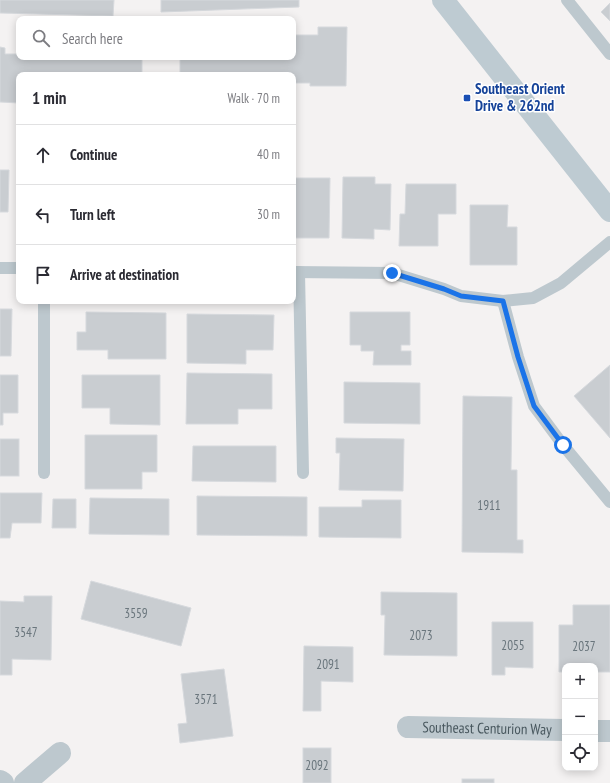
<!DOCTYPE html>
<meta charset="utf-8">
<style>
body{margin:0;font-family:"PT Sans Narrow",sans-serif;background:#f2f2f3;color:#2b2b33}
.controls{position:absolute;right:12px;bottom:12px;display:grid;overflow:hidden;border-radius:8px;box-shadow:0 2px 10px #0003}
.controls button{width:36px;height:36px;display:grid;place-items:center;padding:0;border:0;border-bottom:1px solid #e1e1e2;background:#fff;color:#2b2b33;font:20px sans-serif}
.stop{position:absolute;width:12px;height:12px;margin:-9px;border:3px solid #1a73e8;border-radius:50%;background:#fff}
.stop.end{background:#1a73e8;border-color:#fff;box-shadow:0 1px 4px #0008}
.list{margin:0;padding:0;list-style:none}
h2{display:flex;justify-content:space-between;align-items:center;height:52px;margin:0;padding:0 16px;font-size:17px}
h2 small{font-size:13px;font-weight:400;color:#7c7c81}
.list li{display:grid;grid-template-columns:26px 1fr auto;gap:12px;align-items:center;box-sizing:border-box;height:60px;padding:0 16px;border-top:1px solid #e1e1e2}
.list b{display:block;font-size:15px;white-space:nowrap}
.list em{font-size:13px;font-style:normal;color:#7c7c81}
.icon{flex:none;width:22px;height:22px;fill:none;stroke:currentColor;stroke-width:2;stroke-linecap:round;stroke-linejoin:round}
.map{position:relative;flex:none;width:610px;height:783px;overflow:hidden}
.search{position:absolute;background:#fff;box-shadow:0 2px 10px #0003;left:16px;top:16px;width:280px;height:44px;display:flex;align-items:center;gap:10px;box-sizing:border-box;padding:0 14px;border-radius:8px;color:#7c7c81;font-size:15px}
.panel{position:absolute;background:#fff;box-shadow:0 2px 10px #0003;left:16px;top:72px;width:280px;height:232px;border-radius:8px}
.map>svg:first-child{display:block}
.building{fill:#c9cdd1;stroke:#d6d9dd}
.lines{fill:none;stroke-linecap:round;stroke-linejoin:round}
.lane{stroke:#bdc8ce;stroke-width:12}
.street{stroke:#bdc8ce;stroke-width:22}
.secondary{stroke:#becbd2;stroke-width:22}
.route{stroke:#1a73e8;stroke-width:5}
.transit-dot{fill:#1a4fb4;stroke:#fff;stroke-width:1.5}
.labels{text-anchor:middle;stroke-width:3;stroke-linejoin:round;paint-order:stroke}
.number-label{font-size:13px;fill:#69757c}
.transit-label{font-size:15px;font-weight:bold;fill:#164399;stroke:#fff;text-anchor:start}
.street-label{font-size:15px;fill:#49585f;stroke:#fff}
</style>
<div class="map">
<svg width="610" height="783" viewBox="0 0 610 783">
<rect width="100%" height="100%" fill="#f4f2f2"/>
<g class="building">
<path d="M 0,0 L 114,0 L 113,16 L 0,13 Z"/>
<path d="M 161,0 L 299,0 L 299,7 L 161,12 Z"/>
<path d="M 610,3 L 610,21 L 601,12 Z"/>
<path d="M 318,27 L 347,27 L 346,86 L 310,86 L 310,83 L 293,83 L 293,75 L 180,75 L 180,57 L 293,57 L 293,35 L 318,35 Z"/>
<path d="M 18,45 L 19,57 L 142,57 L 142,75 L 19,75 L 19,103 L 0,102 L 0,47 L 5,48 L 5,54 L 18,54 Z"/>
<path d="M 0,170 L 9,170 L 8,212 L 0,212 Z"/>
<path d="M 343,177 L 375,177 L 375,184 L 391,184 L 390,230 L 374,229 L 374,239 L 342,238 Z"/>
<path d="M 293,178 L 330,178 L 329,238 L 293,238 Z"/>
<path d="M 406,184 L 456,184 L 456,214 L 438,214 L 438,246 L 399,246 L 400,214 L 405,214 Z"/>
<path d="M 470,205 L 508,205 L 507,227 L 517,227 L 517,265 L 470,265 Z"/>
<path d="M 0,309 L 12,309 L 11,356 L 0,356 Z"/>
<path d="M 86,312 L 166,313 L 166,359 L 108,359 L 108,350 L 77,350 L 77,332 L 86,332 Z"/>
<path d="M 350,312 L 410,312 L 410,345 L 401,345 L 401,351 L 411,351 L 411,365 L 373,365 L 374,351 L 361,351 L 361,345 L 350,345 Z"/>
<path d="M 187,314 L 274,315 L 273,350 L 246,350 L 246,364 L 187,363 Z"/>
<path d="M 610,365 L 610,438 L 574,396 Z"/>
<path d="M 187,373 L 272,374 L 272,409 L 238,409 L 238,424 L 186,424 Z"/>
<path d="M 0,375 L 18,375 L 18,413 L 3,413 L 3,425 L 0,425 Z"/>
<path d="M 82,375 L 160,375 L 160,425 L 110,424 L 110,408 L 82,408 Z"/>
<path d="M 344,382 L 420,383 L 420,424 L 344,423 Z"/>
<path d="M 463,396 L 512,397 L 511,470 L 517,470 L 517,540 L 523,540 L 523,553 L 462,552 Z"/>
<path d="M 85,435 L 157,435 L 157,472 L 142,472 L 142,489 L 85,489 Z"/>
<path d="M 336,438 L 404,439 L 403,491 L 339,490 L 340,453 L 336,453 Z"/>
<rect x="0" y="439" width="19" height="37"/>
<path d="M 193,446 L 276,446 L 276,482 L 192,481 Z"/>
<path d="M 0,493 L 42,493 L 41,523 L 12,523 L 10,538 L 0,538 Z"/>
<path d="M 197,496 L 307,497 L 307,536 L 197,535 Z"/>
<path d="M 90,498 L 169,499 L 169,535 L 89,534 Z"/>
<path d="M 53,499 L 76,499 L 76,528 L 52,528 Z"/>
<path d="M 362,500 L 401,500 L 401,538 L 319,537 L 319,507 L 362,507 Z"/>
<path d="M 91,581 L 191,608 L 181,646 L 81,619 Z"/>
<path d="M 381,592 L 457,593 L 457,656 L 384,655 L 385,615 L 381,615 Z"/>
<path d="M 24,596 L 52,596 L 51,660 L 12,659 L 12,675 L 0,675 L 0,601 L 24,602 Z"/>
<path d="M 573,605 L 610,605 L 610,672 L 595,672 L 595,666 L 565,666 L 565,672 L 559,672 L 559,625 L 573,625 Z"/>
<path d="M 492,622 L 533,622 L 533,668 L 505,667 L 505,675 L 492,675 Z"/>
<path d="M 304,646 L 353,647 L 353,682 L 321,681 L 321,711 L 303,711 Z"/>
<path d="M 224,669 L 233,736 L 180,743 L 178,724 L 187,723 L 181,674 Z"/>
<rect x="303" y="748" width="28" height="35"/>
<rect x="462" y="779" width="32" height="4"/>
</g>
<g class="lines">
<g class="lane">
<path d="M 567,0 L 610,54"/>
<path d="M 0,268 L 19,268"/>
<path d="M 293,272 L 392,273 L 444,289 L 461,296 L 503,301 L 533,298 L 561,283 L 610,242"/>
<path d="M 299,272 L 303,473"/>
<path d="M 44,301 L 44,473"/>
<path d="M 503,301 L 518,357 L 534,406 L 563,445 L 610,502"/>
</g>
<g class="street">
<path id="s1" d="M 408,727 L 565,730"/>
<path d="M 595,731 L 610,731"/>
<path d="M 0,781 L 3,783"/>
<path d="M 25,783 L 60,753"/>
</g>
<path class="secondary" d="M 443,0 L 610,211"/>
</g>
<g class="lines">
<path class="route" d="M 392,273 L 444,289 L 461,296 L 503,301 L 518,357 L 534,406 L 563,445"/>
</g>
<rect class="transit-dot" x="463" y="94" width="8" height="8" rx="2"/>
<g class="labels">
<g class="number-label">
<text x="489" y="510">1911</text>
<text x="136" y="618">3559</text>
<text x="26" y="637">3547</text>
<text x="421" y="640">2073</text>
<text x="513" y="650">2055</text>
<text x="584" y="651">2037</text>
<text x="328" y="669">2091</text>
<text x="206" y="704">3571</text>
<text x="317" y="770">2092</text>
</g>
<g class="transit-label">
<text x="475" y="94">Southeast Orient<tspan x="475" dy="17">Drive &amp; 262nd</tspan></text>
</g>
<g class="street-label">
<text dy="5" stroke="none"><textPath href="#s1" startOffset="79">Southeast Centurion Way</textPath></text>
</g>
</g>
</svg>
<div class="controls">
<button>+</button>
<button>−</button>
<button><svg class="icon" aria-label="locate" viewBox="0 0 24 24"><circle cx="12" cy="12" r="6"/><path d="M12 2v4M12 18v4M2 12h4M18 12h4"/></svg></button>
</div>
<div class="stop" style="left:563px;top:445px"></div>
<div class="stop end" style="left:392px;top:273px"></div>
<div class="search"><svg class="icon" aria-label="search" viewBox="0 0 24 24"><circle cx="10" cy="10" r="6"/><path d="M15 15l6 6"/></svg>Search here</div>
<section class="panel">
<h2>1 min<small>Walk · 70 m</small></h2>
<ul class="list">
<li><svg class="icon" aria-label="ahead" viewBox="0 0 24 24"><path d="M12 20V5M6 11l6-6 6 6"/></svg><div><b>Continue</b></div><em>40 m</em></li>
<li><svg class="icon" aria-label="left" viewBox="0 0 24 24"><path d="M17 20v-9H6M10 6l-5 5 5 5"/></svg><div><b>Turn left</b></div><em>30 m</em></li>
<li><svg class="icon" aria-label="arrive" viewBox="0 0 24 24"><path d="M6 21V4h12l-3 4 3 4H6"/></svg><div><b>Arrive at destination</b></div></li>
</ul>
</section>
</div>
